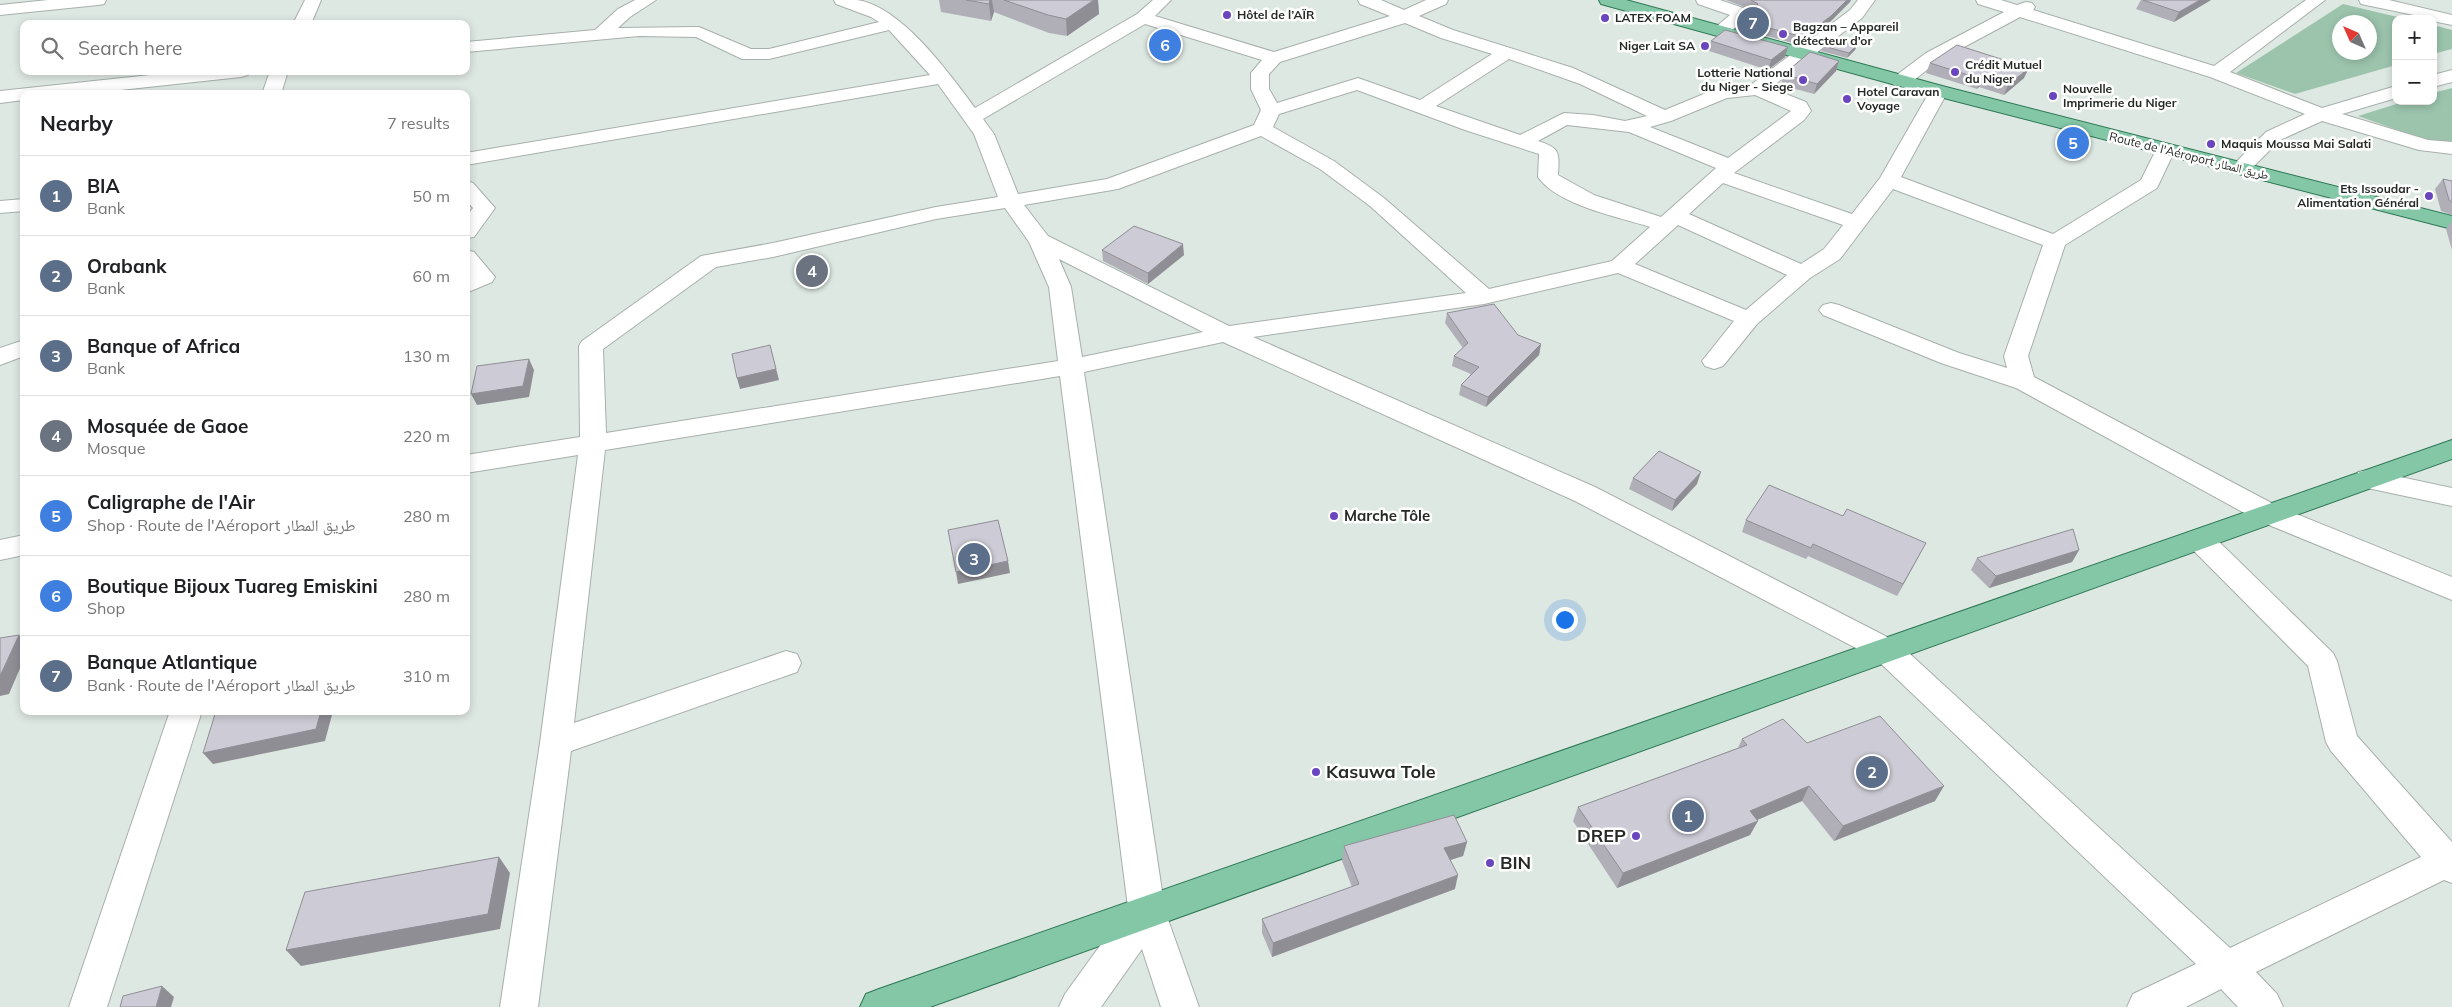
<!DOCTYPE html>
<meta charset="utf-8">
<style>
body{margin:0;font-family:Mulish,"Noto Naskh Arabic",sans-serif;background:#f2f2f2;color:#202124}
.controls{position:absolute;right:15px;top:15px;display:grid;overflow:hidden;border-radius:10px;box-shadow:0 2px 8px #0003}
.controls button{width:45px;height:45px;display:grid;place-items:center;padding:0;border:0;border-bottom:1px solid #e0e0e0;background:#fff;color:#202124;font:25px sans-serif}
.compass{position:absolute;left:2332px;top:15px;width:45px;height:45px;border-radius:50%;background:#fff;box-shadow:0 2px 8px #0003;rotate:315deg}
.you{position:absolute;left:1564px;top:619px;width:18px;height:18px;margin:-12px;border:4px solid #fff;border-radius:50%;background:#1a73e8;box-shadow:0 0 0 8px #1a73e833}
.badge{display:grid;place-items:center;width:32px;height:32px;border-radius:50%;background:#6946be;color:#fff;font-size:16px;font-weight:700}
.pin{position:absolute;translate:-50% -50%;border:2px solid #fff;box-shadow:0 1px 5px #0006}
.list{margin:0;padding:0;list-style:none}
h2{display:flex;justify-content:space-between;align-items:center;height:65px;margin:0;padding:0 20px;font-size:21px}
h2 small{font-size:16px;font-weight:400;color:#757577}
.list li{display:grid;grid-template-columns:32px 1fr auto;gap:15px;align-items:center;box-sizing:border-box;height:80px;padding:0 20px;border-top:1px solid #e0e0e0}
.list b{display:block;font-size:19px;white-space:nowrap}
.list p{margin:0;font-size:16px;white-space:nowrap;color:#757577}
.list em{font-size:16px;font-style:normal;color:#757577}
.icon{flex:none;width:28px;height:28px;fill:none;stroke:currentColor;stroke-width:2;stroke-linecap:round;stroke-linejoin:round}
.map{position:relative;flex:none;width:2452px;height:1007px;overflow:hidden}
.search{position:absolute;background:#fff;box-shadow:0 2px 8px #0003;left:20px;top:20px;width:450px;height:55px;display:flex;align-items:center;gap:12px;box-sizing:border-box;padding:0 18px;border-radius:10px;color:#757577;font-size:19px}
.panel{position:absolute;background:#fff;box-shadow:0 2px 8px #0003;left:20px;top:90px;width:450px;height:625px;border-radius:10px}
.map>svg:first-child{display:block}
.green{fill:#9cc4ad;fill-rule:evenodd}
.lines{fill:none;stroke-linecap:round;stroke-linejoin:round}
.minor-casing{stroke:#a7b0ab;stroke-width:2}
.major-casing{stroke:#2d7754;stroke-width:2}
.minor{fill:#fff;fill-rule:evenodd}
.major{fill:#83c7a7;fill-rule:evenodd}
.wall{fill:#b0afb7}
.shaded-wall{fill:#908e95}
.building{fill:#cdcbd5;stroke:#908e95}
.poi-dot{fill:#6946be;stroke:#fff;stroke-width:2}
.labels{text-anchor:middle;stroke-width:5;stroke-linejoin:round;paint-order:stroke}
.far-poi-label{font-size:12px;font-weight:bold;fill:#262a27;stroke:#fff;text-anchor:start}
.far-street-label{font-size:12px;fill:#262a27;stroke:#fff}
.poi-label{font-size:15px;font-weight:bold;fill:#262a27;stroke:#fff;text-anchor:start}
.near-poi-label{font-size:18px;font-weight:bold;fill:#262a27;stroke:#fff;text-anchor:start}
</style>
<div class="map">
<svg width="2452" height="1007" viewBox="0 0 2452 1007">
<rect width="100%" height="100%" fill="#dee8e2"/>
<g class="green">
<path d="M 2343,4 L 2406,19 L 2396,19 L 2396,65 L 2295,94 L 2236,73 ZM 2370,22 L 2370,52 L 2340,52 L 2340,22 Z"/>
<path d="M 2433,25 L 2452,30 L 2452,49 L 2433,54 Z"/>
<path d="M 2452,88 L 2452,144 L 2423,139 L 2358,116 L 2406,101 L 2433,101 L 2433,93 Z"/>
</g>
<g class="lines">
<g class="minor-casing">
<g id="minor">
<path d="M 48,0 L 106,0 L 104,4 L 98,5 L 0,15 L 0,5 Z"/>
<path d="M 305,0 L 321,0 L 311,24 L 293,24 Z"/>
<path d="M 635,0 L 656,0 L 630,17 L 618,28 L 699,27 L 751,49 L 769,49 L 879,22 L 871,17 L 836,4 L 834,0 C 841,0 849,0 857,0 C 901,6 950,74 975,108 L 1137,14 L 1153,0 L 1171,0 L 1155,16 L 1274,52 L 1390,16 L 1360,4 L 1358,0 L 1381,0 L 1404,10 L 1426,0 L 1448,0 L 1446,4 L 1419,16 L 1453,30 L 1573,68 L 1665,110 L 1716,89 L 1752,84 L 1850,10 L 1858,0 L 1875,0 L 1862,18 L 1770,88 L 1806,102 L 1811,111 L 1804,120 L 1734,173 L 1852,214 L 1880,178 L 1930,91 L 1932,87 L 1946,87 L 1948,91 L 1901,177 L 2053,234 L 2141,180 L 2158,146 L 2165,144 L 2172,146 L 2175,150 L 2157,188 L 2065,245 L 2028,356 L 2034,377 L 2279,507 L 2452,577 L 2452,600 L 2259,521 L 2016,388 L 1941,363 L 1823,315 L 1819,310 L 1823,305 L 1831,303 L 1839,305 L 1959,353 L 2007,368 L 2004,356 L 2043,245 L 1893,189 L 1840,259 L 1810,278 L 1757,324 L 1723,366 L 1714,369 L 1705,366 L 1702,361 L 1734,321 L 1618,273 L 1484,304 L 1253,337 L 1595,487 L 1897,642 L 2230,948 L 2421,857 L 2331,751 L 2326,742 L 2308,666 L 2189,546 L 2185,539 L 2189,532 L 2199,529 L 2209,532 L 2333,653 L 2337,661 L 2357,736 L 2452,842 L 2452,883 L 2444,880 L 2256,972 L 2277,994 L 2283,1007 L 2238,1007 L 2221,989 L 2186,1007 L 2127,1007 L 2133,994 L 2196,964 L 1875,658 L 1575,501 L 1223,342 L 1084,372 L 1165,911 L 1199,1007 L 1161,1007 L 1142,949 L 1101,1007 L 1059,1007 L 1065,994 L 1128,907 L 1060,376 L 605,450 L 574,723 L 786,651 L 797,654 L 801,663 L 797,672 L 571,751 L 538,1007 L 500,1007 L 540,743 L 578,455 L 466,473 L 466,455 L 580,437 L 579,346 L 582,341 L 701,256 L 773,243 L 936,207 L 998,197 L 974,134 L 938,84 L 466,165 L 466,153 L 930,75 L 889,30 L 769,59 L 742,59 L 696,37 L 639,36 L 466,52 L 466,42 L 595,30 L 618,9 ZM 1405,23 L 1441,38 L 1492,54 L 1420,100 L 1358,78 L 1277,103 L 1269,89 L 1269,74 L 1280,62 ZM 1145,24 L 1262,60 L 1251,73 L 1251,89 L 1261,110 L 1254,125 L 1107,179 L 1018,194 L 994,134 L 983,119 ZM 1509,59 L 1580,84 L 1647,116 L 1625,121 L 1593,115 L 1564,113 L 1520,135 L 1436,106 ZM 1357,90 L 1465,130 L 1539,154 L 1538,177 C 1557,205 1619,217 1650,227 L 1612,261 L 1489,289 L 1384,198 L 1334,161 L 1273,127 L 1279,114 ZM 1755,95 L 1791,111 L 1728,158 L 1650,127 L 1671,121 L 1727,98 ZM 1567,125 L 1629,132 L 1716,168 L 1661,217 L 1594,195 L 1558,175 C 1559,153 1561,148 1538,141 ZM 1261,136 L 1320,169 L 1370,206 L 1466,293 L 1229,326 L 1048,236 L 1024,205 L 1118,189 ZM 1723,183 L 1843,225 L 1824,249 L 1801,264 L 1689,214 ZM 1005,208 L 1029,242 L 1049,287 L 1058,361 L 606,433 L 603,349 L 716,267 L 773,257 L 936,219 ZM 1678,225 L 1787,275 L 1746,310 L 1635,264 ZM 1059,259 L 1203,332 L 1082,357 L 1071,287 Z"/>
<path d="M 1696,0 L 1720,0 L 1749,10 L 1752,14 L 1726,35 L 1714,35 L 1711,31 L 1730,15 L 1698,4 Z"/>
<path d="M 1976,0 L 2001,0 L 2017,5 L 2026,2 L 2032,3 L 2035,7 L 2033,10 L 2214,66 L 2306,0 L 2325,0 L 2230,72 L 2322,108 L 2396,86 L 2396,98 L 2342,114 L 2428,140 L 2452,142 L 2452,154 L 2419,150 L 2322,121 L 2280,140 L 2248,172 L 2241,174 L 2234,172 L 2231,168 L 2234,164 L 2266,132 L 2305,114 L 2210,77 L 2020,17 L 1938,61 L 1908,85 L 1894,85 L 1892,81 L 1894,77 L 1926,53 L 2004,12 L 1978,4 Z"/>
<path d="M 2359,0 L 2389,0 L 2452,15 L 2452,25 L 2433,21 L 2433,19 L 2361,4 Z"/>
<path d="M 2452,70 L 2452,82 L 2433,87 L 2433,75 Z"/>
<path d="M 188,71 L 250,71 L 248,75 L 241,77 L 83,94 L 24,94 L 24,100 L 0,103 L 0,91 Z"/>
<path d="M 270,71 L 288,71 L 281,94 L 262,94 Z"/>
<path d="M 466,181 L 473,183 L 495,208 L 474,237 L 466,238 L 466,217 L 473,208 L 466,200 Z"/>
<path d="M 24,199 L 24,211 L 0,213 L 0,201 Z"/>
<path d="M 466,250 L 474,252 L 495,277 L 492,282 L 466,293 L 466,277 L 470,275 L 466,271 Z"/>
<path d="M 24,340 L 24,356 L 0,365 L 0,348 Z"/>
<path d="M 2368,470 L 2452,488 L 2452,506 L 2358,486 L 2355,479 L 2358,472 Z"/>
<path d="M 24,535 L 24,555 L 0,560 L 0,540 Z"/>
<path d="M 170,711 L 202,711 L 107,1007 L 69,1007 Z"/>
</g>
</g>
<g class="major-casing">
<g id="major">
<path d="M 1599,0 L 1626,0 L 1946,87 L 2452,216 L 2452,229 L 1932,95 L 1601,4 Z"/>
<path d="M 2452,440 L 2452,459 L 930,1007 L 860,1007 L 866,994 L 879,989 Z"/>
</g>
</g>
<use href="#minor" class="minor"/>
<use href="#major" class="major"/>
</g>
<g class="wall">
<path d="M 939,0 L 1098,0 L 1099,14 L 1067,36 L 1049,33 L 994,12 L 991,21 L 941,12 Z"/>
<path d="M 1726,0 L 1851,0 L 1850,2 L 1828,24 L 1800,45 L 1737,28 L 1739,20 L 1752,10 Z"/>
<path d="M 2141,0 L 2211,0 L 2174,22 L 2136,9 Z"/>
<path d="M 1711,41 L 1785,57 L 1768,70 L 1709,51 Z"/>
<path d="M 1857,45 L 1855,50 L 1847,58 L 1821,51 L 1823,46 Z"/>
<path d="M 1839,61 L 1836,71 L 1814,94 L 1781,85 L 1784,74 Z"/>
<path d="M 1930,63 L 2024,78 L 2004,95 L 1979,87 L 1977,89 L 1926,73 Z"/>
<path d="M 2443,179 L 2452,181 L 2452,215 L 2441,211 L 2435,189 Z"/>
<path d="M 2452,221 L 2452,250 L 2446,229 Z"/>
<path d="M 1102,250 L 1184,255 L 1148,284 L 1103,261 Z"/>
<path d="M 1447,313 L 1518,335 L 1541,344 L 1539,355 L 1486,407 L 1459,395 L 1461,385 L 1471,374 L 1452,366 L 1454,356 L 1463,348 L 1445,323 Z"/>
<path d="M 1633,478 L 1697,484 L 1672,511 L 1629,489 Z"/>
<path d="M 1843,516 L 1926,543 L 1897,596 L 1808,556 L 1806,559 L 1742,532 L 1746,520 Z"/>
<path d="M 2079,550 L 2072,562 L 1989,588 L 1971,570 L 1977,558 Z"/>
<path d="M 1742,739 L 1807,743 L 1935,801 L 1834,841 L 1802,801 L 1757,820 L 1750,835 L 1617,888 L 1573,821 L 1578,807 L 1738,748 Z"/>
<path d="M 1467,842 L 1463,856 L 1450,860 L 1455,889 L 1272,957 L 1262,933 L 1262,919 L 1352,887 L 1342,861 L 1344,846 Z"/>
</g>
<g class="shaded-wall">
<path d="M 990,0 L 992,0 L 994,12 L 991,21 L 989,4 Z"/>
<path d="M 1094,0 L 1098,0 L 1099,14 L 1067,36 L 1066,19 Z"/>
<path d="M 1847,0 L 1851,0 L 1850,2 L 1828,24 L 1800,45 L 1803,37 Z"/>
<path d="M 2200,0 L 2211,0 L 2174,22 L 2179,12 Z"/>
<path d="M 1857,45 L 1855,50 L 1847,58 L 1849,53 Z"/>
<path d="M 1788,47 L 1785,57 L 1768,70 L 1771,60 Z"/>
<path d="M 1839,61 L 1836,71 L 1814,94 L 1817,84 Z"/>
<path d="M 2029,68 L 2024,78 L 2004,95 L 2008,85 Z"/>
<path d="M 1983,77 L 1979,87 L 1977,89 L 1981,79 Z"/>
<path d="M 1183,244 L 1184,255 L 1148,284 L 1148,273 Z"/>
<path d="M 1541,344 L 1539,355 L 1486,407 L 1488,397 Z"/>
<path d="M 770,345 L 779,380 L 740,389 L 737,378 Z"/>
<path d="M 529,359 L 534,370 L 529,397 L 477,405 L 471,394 Z"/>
<path d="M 1701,472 L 1697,484 L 1672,511 L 1675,500 Z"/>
<path d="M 1926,543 L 1920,554 L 1897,596 L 1903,584 Z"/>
<path d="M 2079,550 L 2072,562 L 1989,588 L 1996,576 Z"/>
<path d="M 1008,561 L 1010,573 L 958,584 L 956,572 Z"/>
<path d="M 19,635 L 24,640 L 24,659 L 9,694 L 0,696 L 0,676 Z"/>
<path d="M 321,711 L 333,711 L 325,741 L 213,764 L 203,753 Z"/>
<path d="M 1809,786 L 1802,801 L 1743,826 L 1750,811 Z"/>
<path d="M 1944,786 L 1935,801 L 1834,841 L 1843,826 Z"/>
<path d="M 1758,821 L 1750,835 L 1617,888 L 1623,873 Z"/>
<path d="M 1467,842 L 1463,856 L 1441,863 L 1444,848 Z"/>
<path d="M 499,857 L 510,873 L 500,929 L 301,966 L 286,950 Z"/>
<path d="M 1458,875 L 1455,889 L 1272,957 L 1273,943 Z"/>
<path d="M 162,986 L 174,997 L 171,1007 L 156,1007 Z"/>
</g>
<g class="building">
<path d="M 966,0 L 990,0 L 989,4 Z"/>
<path d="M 1004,0 L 1094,0 L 1066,19 L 1048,15 Z"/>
<path d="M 1751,0 L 1847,0 L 1831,16 L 1803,37 L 1739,20 L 1758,4 Z"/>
<path d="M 2143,0 L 2200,0 L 2179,12 Z"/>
<path d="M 1725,30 L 1788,47 L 1771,60 L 1711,41 Z"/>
<path d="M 1833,39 L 1857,45 L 1849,53 L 1823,46 Z"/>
<path d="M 1957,45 L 2029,68 L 2008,85 L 1983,77 L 1981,79 L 1930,63 Z"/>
<path d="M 1810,52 L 1839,61 L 1817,84 L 1784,74 Z"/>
<path d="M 2443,179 L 2452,181 L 2452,202 L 2449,200 Z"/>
<path d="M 1134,226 L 1183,244 L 1148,273 L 1102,250 Z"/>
<path d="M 1494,304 L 1518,335 L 1541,344 L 1488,397 L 1461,385 L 1479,367 L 1454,356 L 1468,343 L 1447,313 Z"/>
<path d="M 770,345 L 776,369 L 737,378 L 732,354 Z"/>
<path d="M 529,359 L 523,386 L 471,394 L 477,366 Z"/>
<path d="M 1659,451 L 1701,472 L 1675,500 L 1633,478 Z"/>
<path d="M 1769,485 L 1843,516 L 1847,509 L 1926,543 L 1903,584 L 1813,544 L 1811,548 L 1746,520 Z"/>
<path d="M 998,520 L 1008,561 L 956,572 L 948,530 Z"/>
<path d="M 2073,529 L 2079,550 L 1996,576 L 1977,558 Z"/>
<path d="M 19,635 L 0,676 L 0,638 Z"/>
<path d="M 216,711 L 321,711 L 316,729 L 203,753 Z"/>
<path d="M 1880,716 L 1944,786 L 1843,826 L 1809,786 L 1750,811 L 1758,821 L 1623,873 L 1578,807 L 1747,745 L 1742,739 L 1783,719 L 1807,743 Z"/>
<path d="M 1454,815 L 1467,842 L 1444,848 L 1458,875 L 1273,943 L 1262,919 L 1359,884 L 1344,846 Z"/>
<path d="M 499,857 L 488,914 L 286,950 L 305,892 Z"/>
<path d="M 162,986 L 156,1007 L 120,1007 L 123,996 Z"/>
</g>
<g class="poi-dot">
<circle cx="1227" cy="15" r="5"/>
<circle cx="1605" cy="18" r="5"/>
<circle cx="1783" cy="34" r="5"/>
<circle cx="1705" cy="46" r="5"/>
<circle cx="1955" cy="72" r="5"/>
<circle cx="1803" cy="80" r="5"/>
<circle cx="2053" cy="96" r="5"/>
<circle cx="1847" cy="99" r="5"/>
<circle cx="2211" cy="144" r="5"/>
<circle cx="2429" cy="196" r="5"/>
<circle cx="1334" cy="516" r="5"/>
<circle cx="1316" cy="772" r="5"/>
<circle cx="1636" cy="836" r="5"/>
<circle cx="1490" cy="863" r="5"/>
</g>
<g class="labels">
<g class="far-poi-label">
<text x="1237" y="19">Hôtel de l’AÏR</text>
<text x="1615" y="22">LATEX FOAM</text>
<text x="1793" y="31">Bagzan – Appareil<tspan x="1793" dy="14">détecteur d’or</tspan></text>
<text x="1695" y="50" text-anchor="end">Niger Lait SA</text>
<text x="1965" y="69">Crédit Mutuel<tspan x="1965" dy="14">du Niger</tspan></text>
<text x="1793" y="77" text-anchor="end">Lotterie National<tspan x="1793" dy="14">du Niger - Siege</tspan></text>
<text x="2063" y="93">Nouvelle<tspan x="2063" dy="14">Imprimerie du Niger</tspan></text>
<text x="1857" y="96">Hotel Caravan<tspan x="1857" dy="14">Voyage</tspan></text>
<text x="2221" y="148">Maquis Moussa Mai Salati</text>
<text x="2419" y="193" text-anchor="end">Ets Issoudar -<tspan x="2419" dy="14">Alimentation Général</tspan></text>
</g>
<g class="far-street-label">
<text transform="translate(2189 156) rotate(14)" y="4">Route de l'Aéroport طريق المطار</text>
</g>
<g class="poi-label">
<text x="1344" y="521">Marche Tôle</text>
</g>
<g class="near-poi-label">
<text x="1326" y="778">Kasuwa Tole</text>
<text x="1626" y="842" text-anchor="end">DREP</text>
<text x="1500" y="869">BIN</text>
</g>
</g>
</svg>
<div class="controls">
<button>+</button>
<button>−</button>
</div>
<svg class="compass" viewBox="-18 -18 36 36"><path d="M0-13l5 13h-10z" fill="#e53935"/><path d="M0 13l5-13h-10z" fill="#757577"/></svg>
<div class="you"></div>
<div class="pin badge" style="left:1688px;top:816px;background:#5c6f8a">1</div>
<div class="pin badge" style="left:1872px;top:772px;background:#5c6f8a">2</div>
<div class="pin badge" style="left:974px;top:559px;background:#5c6f8a">3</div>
<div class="pin badge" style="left:812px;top:271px;background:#6b7280">4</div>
<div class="pin badge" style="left:2073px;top:143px;background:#3f7fe0">5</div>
<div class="pin badge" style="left:1165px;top:45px;background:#3f7fe0">6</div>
<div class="pin badge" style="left:1753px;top:23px;background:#5c6f8a">7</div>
<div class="search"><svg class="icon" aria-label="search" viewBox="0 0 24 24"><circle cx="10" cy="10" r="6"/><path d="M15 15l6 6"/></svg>Search here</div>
<section class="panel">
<h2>Nearby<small>7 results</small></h2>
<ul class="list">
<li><span class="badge" style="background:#5c6f8a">1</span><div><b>BIA</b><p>Bank</p></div><em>50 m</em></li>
<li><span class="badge" style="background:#5c6f8a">2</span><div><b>Orabank</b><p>Bank</p></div><em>60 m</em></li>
<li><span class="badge" style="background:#5c6f8a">3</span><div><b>Banque of Africa</b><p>Bank</p></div><em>130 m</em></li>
<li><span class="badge" style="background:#6b7280">4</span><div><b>Mosquée de Gaoe</b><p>Mosque</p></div><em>220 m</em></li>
<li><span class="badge" style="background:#3f7fe0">5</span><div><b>Caligraphe de l'Air</b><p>Shop · Route de l'Aéroport طريق المطار</p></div><em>280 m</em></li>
<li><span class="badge" style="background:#3f7fe0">6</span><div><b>Boutique Bijoux Tuareg Emiskini</b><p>Shop</p></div><em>280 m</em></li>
<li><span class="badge" style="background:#5c6f8a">7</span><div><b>Banque Atlantique</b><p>Bank · Route de l'Aéroport طريق المطار</p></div><em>310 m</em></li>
</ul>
</section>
</div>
